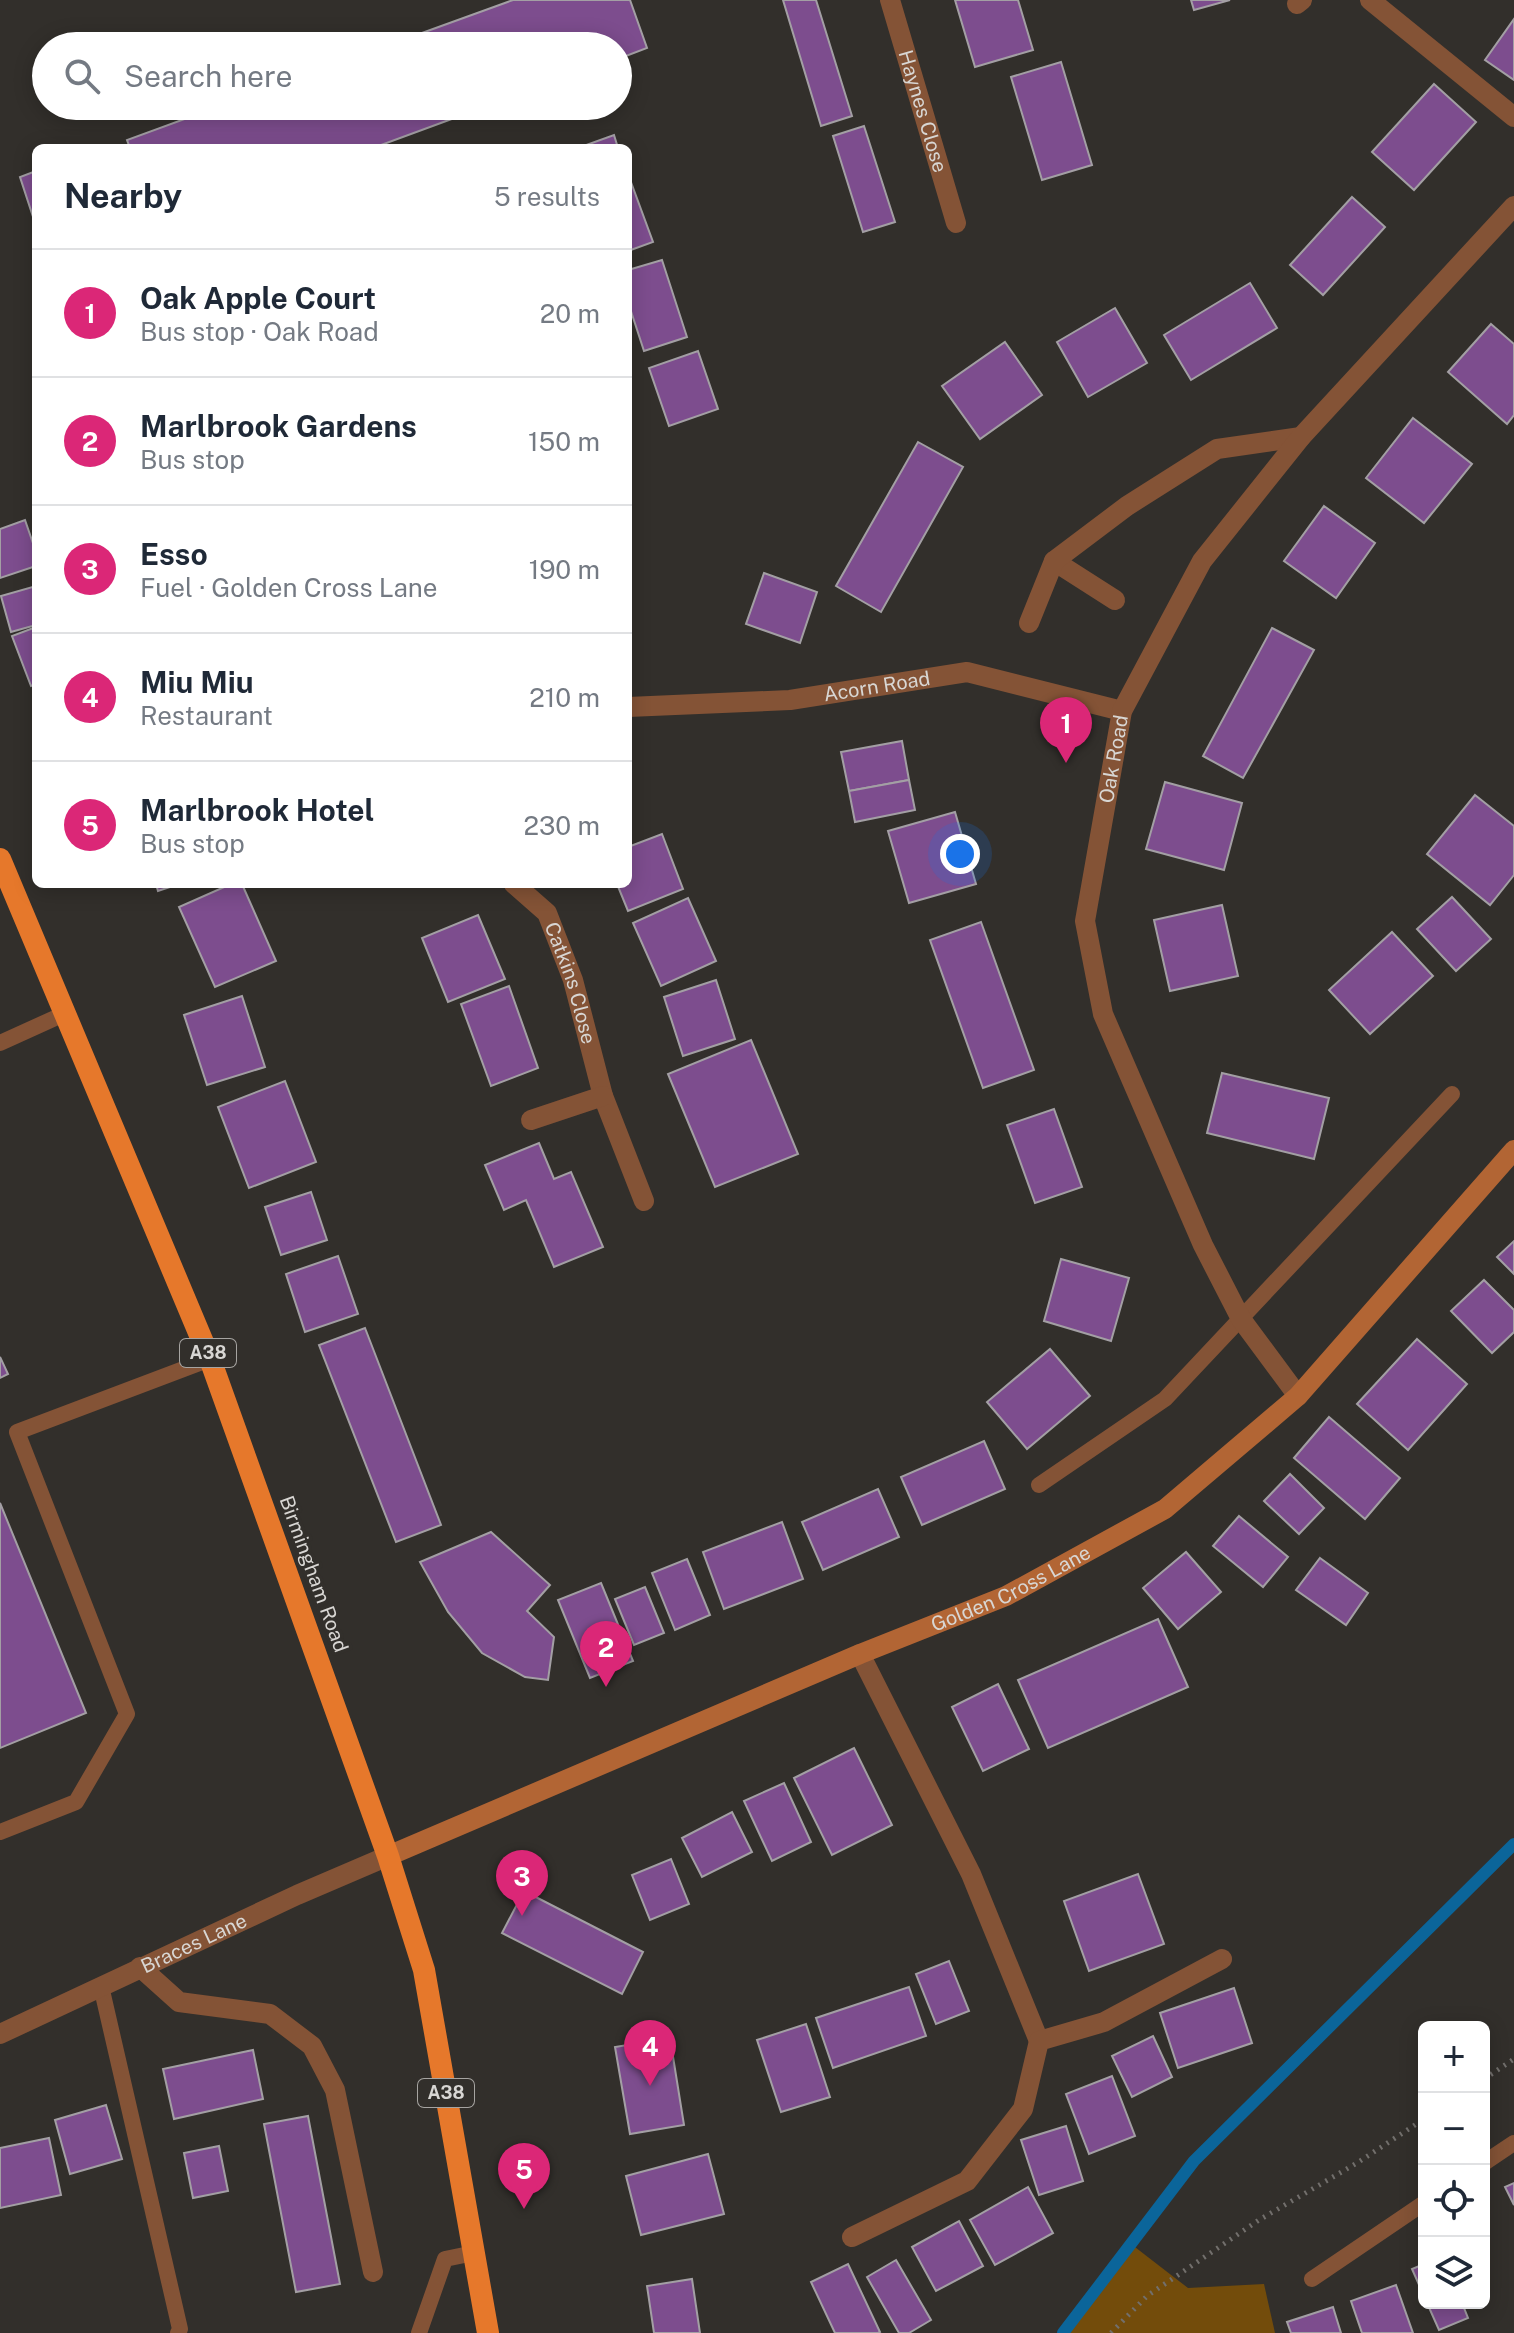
<!DOCTYPE html>
<meta charset="utf-8">
<style>
body{margin:0;font-family:"Public Sans",sans-serif;background:#f6f6f7;color:#1f2937}
.controls{position:absolute;right:24px;bottom:24px;display:grid;overflow:hidden;border-radius:12px;box-shadow:0 4px 20px #0003}
.controls button{width:72px;height:72px;display:grid;place-items:center;padding:0;border:0;border-bottom:2px solid #e0e1e3;background:#fff;color:#1f2937;font:40px sans-serif}
.you{position:absolute;left:960px;top:854px;width:28px;height:28px;margin:-20px;border:6px solid #fff;border-radius:50%;background:#1a73e8;box-shadow:0 0 0 12px #1a73e833}
.badge{display:grid;place-items:center;width:52px;height:52px;border-radius:50%;background:#db2777;color:#fff;font-size:26px;font-weight:700}
.pin{position:absolute;translate:-50% -66px;filter:drop-shadow(0 2px 4px #0008)}
.pin::after{content:'';position:absolute;top:42px;width:28px;height:24px;background:inherit;clip-path:polygon(0 0,100% 0,50% 100%)}
.list{margin:0;padding:0;list-style:none}
h2{display:flex;justify-content:space-between;align-items:center;height:104px;margin:0;padding:0 32px;font-size:34px}
h2 small{font-size:26px;font-weight:400;color:#747a83}
.list li{display:grid;grid-template-columns:52px 1fr auto;gap:24px;align-items:center;box-sizing:border-box;height:128px;padding:0 32px;border-top:2px solid #e0e1e3}
.list b{display:block;font-size:30px;white-space:nowrap}
.list p{margin:0;font-size:26px;white-space:nowrap;color:#747a83}
.list em{font-size:26px;font-style:normal;color:#747a83}
.icon{flex:none;width:44px;height:44px;fill:none;stroke:currentColor;stroke-width:2;stroke-linecap:round;stroke-linejoin:round}
.map{position:relative;flex:none;width:1514px;height:2333px;overflow:hidden}
.search{position:absolute;background:#fff;box-shadow:0 4px 20px #0003;left:32px;top:32px;width:600px;height:88px;display:flex;align-items:center;gap:20px;box-sizing:border-box;padding:0 28px;border-radius:44px;color:#747a83;font-size:30px}
.panel{position:absolute;background:#fff;box-shadow:0 4px 20px #0003;left:32px;top:144px;width:600px;height:744px;border-radius:12px}
.map>svg:first-child{display:block}
.forest{fill:#734c0b}
.lines{fill:none;stroke-linecap:round;stroke-linejoin:round}
.stream{stroke:#0b659a;stroke-width:12}
.building{fill:#7d4d8e;stroke:#a39fa4;stroke-width:2}
.path{stroke:#726f6c;stroke-width:5;stroke-dasharray:2 6;stroke-linecap:butt}
.service{stroke:#845336;stroke-width:16}
.minor{stroke:#845336;stroke-width:20}
.tertiary{stroke:#845336;stroke-width:20}
.secondary{stroke:#b26534;stroke-width:20}
.trunk{stroke:#e6782b;stroke-width:22}
.labels{text-anchor:middle;stroke-width:7;stroke-linejoin:round;paint-order:stroke}
.shield{fill:#322f2b;stroke:#a6a4a1;stroke-width:2}
.shield-label{font-size:18px;font-weight:bold;fill:#d8d6d3}
.street-label{font-size:20px;fill:#d8d6d3;stroke:#322f2b}
</style>
<div class="map">
<svg width="1514" height="2333" viewBox="0 0 1514 2333">
<rect width="100%" height="100%" fill="#322f2b"/>
<path class="forest" d="M 1131,2244 L 1188,2288 L 1264,2284 L 1275,2333 L 1063,2333 Z"/>
<g class="lines">
<path class="stream" d="M 1063,2333 L 1194,2161 L 1514,1844"/>
</g>
<g class="building">
<path d="M 513,0 L 630,0 L 647,48 L 618,59 L 618,46 L 386,46 Z"/>
<path d="M 783,0 L 816,0 L 852,116 L 821,126 Z"/>
<path d="M 955,0 L 1018,0 L 1033,50 L 975,67 Z"/>
<path d="M 1191,0 L 1230,0 L 1194,10 Z"/>
<path d="M 1514,19 L 1514,80 L 1485,60 Z"/>
<path d="M 1061,62 L 1092,165 L 1042,180 L 1011,77 Z"/>
<path d="M 1434,84 L 1476,122 L 1414,190 L 1372,152 Z"/>
<path d="M 220,106 L 487,106 L 373,148 L 130,148 L 127,140 Z"/>
<path d="M 864,126 L 895,222 L 863,232 L 833,136 Z"/>
<path d="M 614,135 L 618,148 L 578,148 Z"/>
<path d="M 36,171 L 36,226 L 20,177 Z"/>
<path d="M 628,174 L 653,242 L 628,251 Z"/>
<path d="M 1352,197 L 1385,227 L 1323,295 L 1290,265 Z"/>
<path d="M 662,260 L 687,337 L 644,351 L 628,302 L 628,270 Z"/>
<path d="M 1250,283 L 1277,328 L 1191,380 L 1164,335 Z"/>
<path d="M 1115,308 L 1147,363 L 1088,397 L 1057,342 Z"/>
<path d="M 1491,324 L 1514,344 L 1514,415 L 1507,424 L 1448,372 Z"/>
<path d="M 1005,342 L 1042,395 L 980,439 L 942,386 Z"/>
<path d="M 698,351 L 718,409 L 669,426 L 649,368 Z"/>
<path d="M 1413,418 L 1472,464 L 1424,523 L 1366,478 Z"/>
<path d="M 918,442 L 963,467 L 881,612 L 836,586 Z"/>
<path d="M 1324,506 L 1375,543 L 1336,598 L 1284,561 Z"/>
<path d="M 25,520 L 36,552 L 36,566 L 0,578 L 0,529 Z"/>
<path d="M 764,573 L 817,592 L 800,643 L 746,624 Z"/>
<path d="M 36,586 L 36,625 L 11,632 L 1,596 Z"/>
<path d="M 36,627 L 36,684 L 31,686 L 12,636 Z"/>
<path d="M 1272,628 L 1314,650 L 1243,778 L 1203,756 Z"/>
<path d="M 902,741 L 909,780 L 849,791 L 841,752 Z"/>
<path d="M 909,780 L 915,810 L 855,822 L 849,791 Z"/>
<path d="M 1165,782 L 1242,803 L 1224,870 L 1146,849 Z"/>
<path d="M 1475,795 L 1514,826 L 1514,875 L 1490,905 L 1427,854 Z"/>
<path d="M 955,812 L 976,884 L 909,903 L 888,831 Z"/>
<path d="M 662,834 L 683,889 L 628,911 L 617,884 L 628,884 L 628,847 Z"/>
<path d="M 156,884 L 179,884 L 158,891 Z"/>
<path d="M 231,884 L 242,884 L 276,961 L 215,987 L 179,907 Z"/>
<path d="M 1452,897 L 1491,939 L 1456,971 L 1417,929 Z"/>
<path d="M 688,898 L 716,961 L 661,986 L 633,923 Z"/>
<path d="M 1222,905 L 1238,976 L 1170,991 L 1154,920 Z"/>
<path d="M 478,915 L 505,979 L 448,1002 L 422,938 Z"/>
<path d="M 981,922 L 1034,1070 L 983,1088 L 930,940 Z"/>
<path d="M 1392,932 L 1433,976 L 1370,1034 L 1329,990 Z"/>
<path d="M 716,980 L 735,1039 L 683,1056 L 664,997 Z"/>
<path d="M 509,986 L 538,1068 L 491,1086 L 461,1004 Z"/>
<path d="M 242,996 L 265,1067 L 207,1085 L 184,1015 Z"/>
<path d="M 751,1040 L 798,1154 L 715,1187 L 668,1074 Z"/>
<path d="M 1222,1073 L 1329,1098 L 1314,1159 L 1207,1133 Z"/>
<path d="M 285,1081 L 316,1162 L 249,1188 L 218,1107 Z"/>
<path d="M 1054,1109 L 1082,1187 L 1035,1203 L 1007,1125 Z"/>
<path d="M 539,1143 L 554,1179 L 571,1172 L 603,1247 L 554,1267 L 526,1200 L 504,1210 L 485,1165 Z"/>
<path d="M 311,1192 L 327,1240 L 281,1255 L 265,1207 Z"/>
<path d="M 1514,1241 L 1514,1274 L 1497,1257 Z"/>
<path d="M 338,1256 L 358,1314 L 305,1332 L 286,1274 Z"/>
<path d="M 1061,1259 L 1129,1278 L 1111,1341 L 1044,1321 Z"/>
<path d="M 1484,1280 L 1514,1310 L 1514,1332 L 1492,1353 L 1451,1311 Z"/>
<path d="M 365,1328 L 441,1525 L 396,1542 L 319,1345 Z"/>
<path d="M 1417,1339 L 1467,1384 L 1408,1450 L 1357,1404 Z"/>
<path d="M 1050,1349 L 1090,1396 L 1027,1449 L 987,1402 Z"/>
<path d="M 0,1357 L 8,1374 L 0,1378 Z"/>
<path d="M 1329,1417 L 1400,1478 L 1365,1519 L 1294,1458 Z"/>
<path d="M 984,1441 L 1005,1489 L 922,1525 L 901,1477 Z"/>
<path d="M 1290,1474 L 1324,1508 L 1299,1534 L 1264,1501 Z"/>
<path d="M 878,1489 L 899,1537 L 823,1570 L 802,1522 Z"/>
<path d="M 0,1503 L 86,1713 L 0,1748 Z"/>
<path d="M 1239,1516 L 1288,1557 L 1263,1587 L 1213,1546 Z"/>
<path d="M 782,1522 L 803,1579 L 724,1609 L 703,1552 Z"/>
<path d="M 491,1532 L 550,1585 L 527,1611 L 554,1637 L 548,1680 L 525,1677 L 482,1653 L 448,1612 L 420,1562 Z"/>
<path d="M 1186,1552 L 1221,1592 L 1178,1629 L 1143,1588 Z"/>
<path d="M 1320,1558 L 1368,1593 L 1346,1625 L 1296,1590 Z"/>
<path d="M 687,1559 L 710,1615 L 675,1630 L 652,1573 Z"/>
<path d="M 601,1583 L 633,1661 L 590,1678 L 558,1600 Z"/>
<path d="M 645,1587 L 664,1633 L 634,1645 L 615,1599 Z"/>
<path d="M 1158,1619 L 1188,1687 L 1048,1748 L 1018,1680 Z"/>
<path d="M 998,1684 L 1029,1749 L 983,1771 L 952,1707 Z"/>
<path d="M 854,1748 L 892,1825 L 832,1855 L 794,1778 Z"/>
<path d="M 784,1783 L 811,1842 L 772,1861 L 744,1801 Z"/>
<path d="M 732,1812 L 752,1852 L 702,1877 L 682,1838 Z"/>
<path d="M 671,1859 L 689,1904 L 650,1920 L 632,1875 Z"/>
<path d="M 1138,1874 L 1164,1944 L 1089,1971 L 1064,1901 Z"/>
<path d="M 524,1891 L 643,1952 L 622,1994 L 502,1933 Z"/>
<path d="M 949,1961 L 969,2011 L 936,2024 L 916,1974 Z"/>
<path d="M 909,1987 L 926,2036 L 833,2068 L 816,2018 Z"/>
<path d="M 1234,1988 L 1252,2043 L 1178,2068 L 1160,2013 Z"/>
<path d="M 806,2024 L 830,2097 L 781,2112 L 757,2040 Z"/>
<path d="M 1153,2036 L 1172,2077 L 1132,2097 L 1112,2056 Z"/>
<path d="M 670,2038 L 684,2125 L 630,2134 L 615,2047 Z"/>
<path d="M 253,2050 L 263,2099 L 174,2119 L 163,2069 Z"/>
<path d="M 1112,2076 L 1135,2136 L 1089,2154 L 1066,2094 Z"/>
<path d="M 106,2105 L 122,2159 L 70,2174 L 55,2120 Z"/>
<path d="M 308,2116 L 340,2284 L 296,2292 L 264,2124 Z"/>
<path d="M 1066,2126 L 1083,2181 L 1039,2195 L 1021,2140 Z"/>
<path d="M 49,2138 L 61,2195 L 0,2208 L 0,2148 Z"/>
<path d="M 219,2146 L 228,2191 L 193,2198 L 184,2153 Z"/>
<path d="M 708,2154 L 724,2214 L 641,2235 L 626,2176 Z"/>
<path d="M 1514,2183 L 1514,2205 L 1505,2187 Z"/>
<path d="M 1028,2187 L 1053,2233 L 995,2265 L 970,2220 Z"/>
<path d="M 959,2221 L 983,2266 L 936,2291 L 912,2247 Z"/>
<path d="M 896,2260 L 931,2320 L 909,2333 L 899,2333 L 867,2277 Z"/>
<path d="M 848,2264 L 880,2332 L 878,2333 L 835,2333 L 811,2282 Z"/>
<path d="M 1424,2264 L 1424,2296 L 1412,2269 Z"/>
<path d="M 692,2279 L 700,2333 L 654,2333 L 647,2286 Z"/>
<path d="M 1396,2285 L 1413,2333 L 1362,2333 L 1351,2301 Z"/>
<path d="M 1427,2303 L 1462,2303 L 1468,2318 L 1439,2330 Z"/>
<path d="M 1333,2307 L 1341,2333 L 1291,2333 L 1287,2322 Z"/>
</g>
<g class="lines">
<g class="path">
<path d="M 1484,2079 L 1514,2059"/>
<path d="M 1111,2333 L 1147,2296 L 1259,2220 L 1357,2163 L 1424,2119"/>
</g>
<g class="service">
<path d="M 0,1043 L 64,1014"/>
<path d="M 1039,1485 L 1165,1399 L 1452,1094"/>
<path d="M 0,1832 L 76,1802 L 127,1714 L 17,1432 L 210,1359"/>
<path d="M 101,1986 L 180,2329 L 178,2333"/>
<path d="M 1484,2163 L 1514,2143"/>
<path d="M 1312,2279 L 1424,2203"/>
<path d="M 419,2333 L 445,2259 L 474,2253"/>
</g>
<g class="minor">
<path id="s1" d="M 890,0 L 956,223"/>
<path d="M 1370,0 L 1514,117"/>
<path d="M 1297,4 L 1302,0"/>
<path d="M 1054,561 L 1115,600"/>
<path d="M 1029,623 L 1054,561 L 1127,506 L 1217,449 L 1301,437"/>
<path id="s2" d="M 628,707 L 790,700 L 967,672 L 1122,711"/>
<path id="s3" d="M 514,884 L 547,913 L 573,980 L 603,1096 L 644,1201"/>
<path d="M 531,1120 L 603,1096"/>
<path id="s4" d="M 1298,1396 L 1241,1319 L 1203,1245 L 1103,1014 L 1085,921 L 1122,711 L 1202,561 L 1301,437 L 1514,206"/>
<path d="M 860,1654 L 971,1874 L 1039,2041"/>
<path d="M 140,1967 L 179,2002 L 270,2014 L 312,2046 L 335,2090 L 373,2272"/>
<path d="M 852,2237 L 967,2181 L 1023,2109 L 1039,2041 L 1104,2022 L 1222,1959"/>
</g>
<path class="tertiary" id="s5" d="M 0,2034 L 297,1895 L 388,1856"/>
<path class="secondary" id="s6" d="M 388,1856 L 860,1654 L 1006,1596 L 1165,1509 L 1298,1396 L 1514,1150"/>
<path class="trunk" d="M 0,859 L 210,1359 L 388,1856 L 424,1970 L 488,2333"/>
</g>
<g class="labels">
<g class="shield">
<rect x="180" y="1339" width="56" height="28" rx="6"/>
<rect x="418" y="2079" width="56" height="28" rx="6"/>
</g>
<g class="shield-label">
<text x="208" y="1359">A38</text>
<text x="446" y="2099">A38</text>
</g>
<g class="street-label">
<text dy="7" stroke="none"><textPath href="#s1" startOffset="116">Haynes Close</textPath></text>
<text dy="7" stroke="none"><textPath href="#s2" startOffset="250">Acorn Road</textPath></text>
<text dy="7" stroke="none"><textPath href="#s4" startOffset="690">Oak Road</textPath></text>
<text dy="7" stroke="none"><textPath href="#s3" startOffset="118">Catkins Close</textPath></text>
<text transform="translate(314 1574) rotate(70)" y="7">Birmingham Road</text>
<text dy="7" stroke="none"><textPath href="#s6" startOffset="678">Golden Cross Lane</textPath></text>
<text dy="7" stroke="none"><textPath href="#s5" startOffset="214">Braces Lane</textPath></text>
</g>
</g>
</svg>
<div class="controls">
<button>+</button>
<button>−</button>
<button><svg class="icon" aria-label="locate" viewBox="0 0 24 24"><circle cx="12" cy="12" r="6"/><path d="M12 2v4M12 18v4M2 12h4M18 12h4"/></svg></button>
<button><svg class="icon" aria-label="layers" viewBox="0 0 24 24"><path d="M12 4l9 5-9 5-9-5zM3 14l9 5 9-5"/></svg></button>
</div>
<div class="you"></div>
<div class="pin badge" style="left:1066px;top:763px">1</div>
<div class="pin badge" style="left:606px;top:1687px">2</div>
<div class="pin badge" style="left:522px;top:1916px">3</div>
<div class="pin badge" style="left:650px;top:2086px">4</div>
<div class="pin badge" style="left:524px;top:2209px">5</div>
<div class="search"><svg class="icon" aria-label="search" viewBox="0 0 24 24"><circle cx="10" cy="10" r="6"/><path d="M15 15l6 6"/></svg>Search here</div>
<section class="panel">
<h2>Nearby<small>5 results</small></h2>
<ul class="list">
<li><span class="badge">1</span><div><b>Oak Apple Court</b><p>Bus stop · Oak Road</p></div><em>20 m</em></li>
<li><span class="badge">2</span><div><b>Marlbrook Gardens</b><p>Bus stop</p></div><em>150 m</em></li>
<li><span class="badge">3</span><div><b>Esso</b><p>Fuel · Golden Cross Lane</p></div><em>190 m</em></li>
<li><span class="badge">4</span><div><b>Miu Miu</b><p>Restaurant</p></div><em>210 m</em></li>
<li><span class="badge">5</span><div><b>Marlbrook Hotel</b><p>Bus stop</p></div><em>230 m</em></li>
</ul>
</section>
</div>
